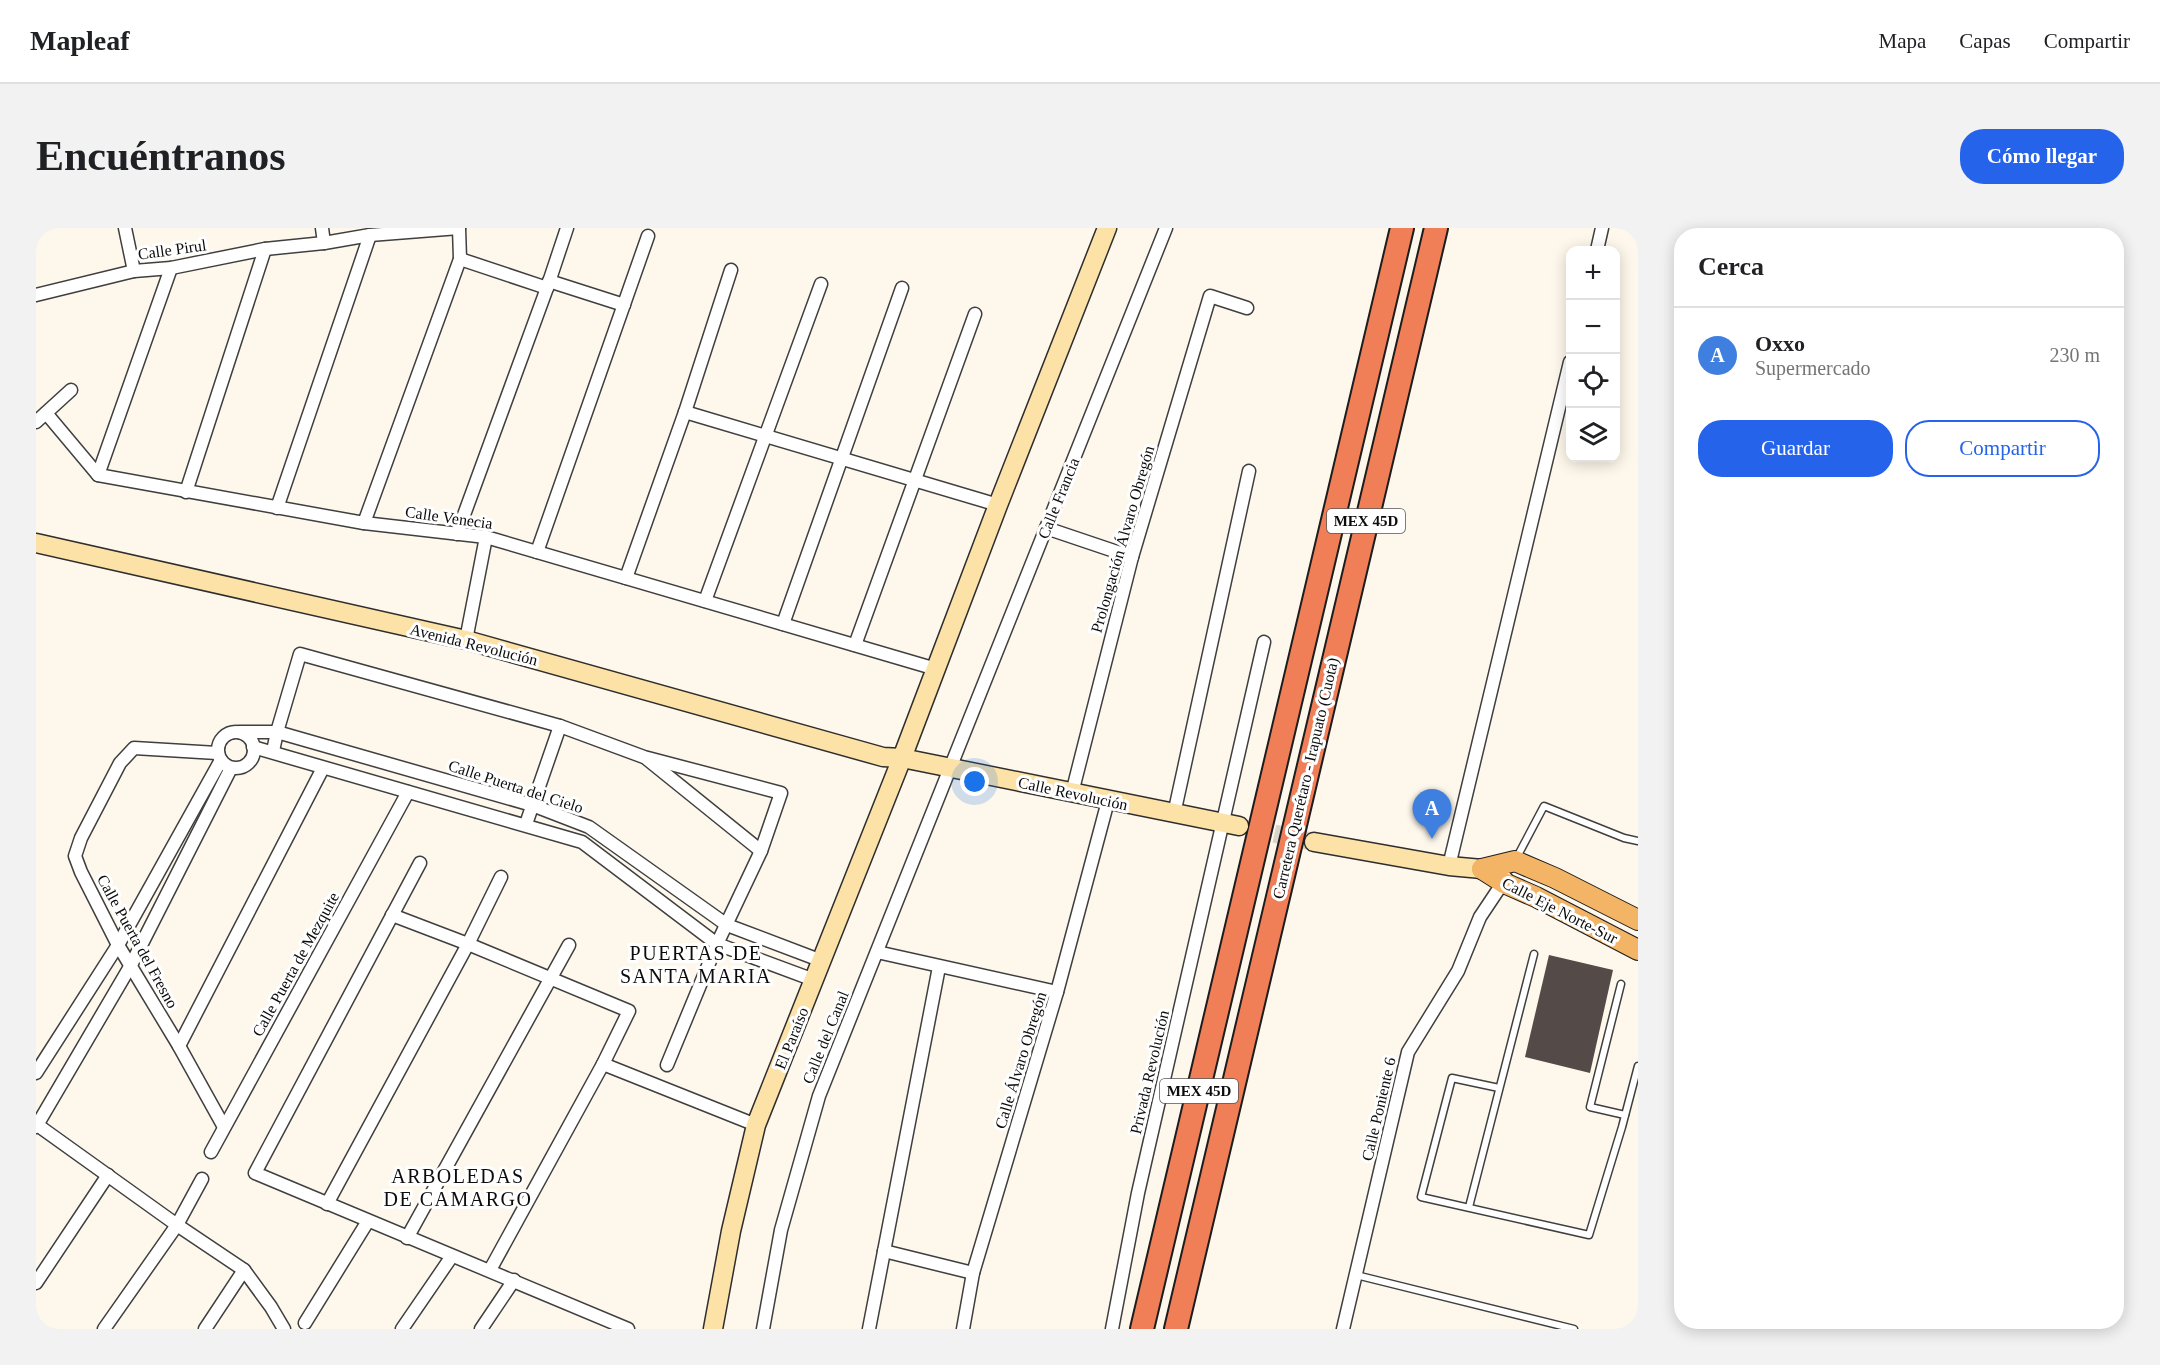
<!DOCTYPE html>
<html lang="es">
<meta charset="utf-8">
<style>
body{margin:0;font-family:Georgia,serif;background:#f2f2f2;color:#202124}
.controls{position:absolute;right:18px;top:18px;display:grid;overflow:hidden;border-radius:12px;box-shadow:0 3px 15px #0003}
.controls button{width:54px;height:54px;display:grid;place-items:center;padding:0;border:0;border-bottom:2px solid #e0e0e0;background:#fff;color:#202124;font:30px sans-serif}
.you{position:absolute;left:939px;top:554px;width:21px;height:21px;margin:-15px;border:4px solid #fff;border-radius:50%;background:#1a73e8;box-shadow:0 0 0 9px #1a73e833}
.badge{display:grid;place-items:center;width:39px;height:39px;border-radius:50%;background:#2563eb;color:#fff;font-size:20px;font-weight:700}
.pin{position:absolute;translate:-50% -50px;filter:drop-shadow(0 2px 3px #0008)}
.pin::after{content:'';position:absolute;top:32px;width:21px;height:18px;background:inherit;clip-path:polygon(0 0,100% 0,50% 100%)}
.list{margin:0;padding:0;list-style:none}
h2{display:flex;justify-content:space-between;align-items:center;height:78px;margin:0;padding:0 24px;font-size:26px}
h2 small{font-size:20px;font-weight:400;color:#757577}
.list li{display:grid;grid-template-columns:39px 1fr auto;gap:18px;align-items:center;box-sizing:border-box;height:96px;padding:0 24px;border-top:2px solid #e0e0e0}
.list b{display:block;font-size:22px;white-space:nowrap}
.list p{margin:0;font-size:20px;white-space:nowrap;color:#757577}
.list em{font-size:20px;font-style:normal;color:#757577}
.actions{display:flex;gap:12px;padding:18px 24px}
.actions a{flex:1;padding:14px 0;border:2px solid #2563eb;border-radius:24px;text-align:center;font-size:21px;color:#2563eb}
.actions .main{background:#2563eb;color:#fff}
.icon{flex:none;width:33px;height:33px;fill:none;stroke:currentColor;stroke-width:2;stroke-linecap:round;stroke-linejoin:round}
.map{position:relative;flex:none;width:1602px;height:1101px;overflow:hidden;border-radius:24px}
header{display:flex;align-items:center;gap:36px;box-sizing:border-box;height:84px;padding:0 30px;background:#fff;border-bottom:2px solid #e0e0e0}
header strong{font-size:28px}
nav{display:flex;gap:33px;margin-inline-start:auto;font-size:21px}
.intro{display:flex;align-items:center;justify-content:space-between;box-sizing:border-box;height:144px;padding:0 36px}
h1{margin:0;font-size:42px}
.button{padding:15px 27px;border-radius:24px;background:#2563eb;color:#fff;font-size:21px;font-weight:700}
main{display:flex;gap:36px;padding:0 36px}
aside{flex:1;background:#fff;border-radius:24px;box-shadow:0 3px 15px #0003}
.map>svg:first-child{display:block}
.building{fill:#544a48}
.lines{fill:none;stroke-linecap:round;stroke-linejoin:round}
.secondary-tunnel{stroke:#dad4ca;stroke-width:18;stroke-dasharray:18 9;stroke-linecap:butt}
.lane-casing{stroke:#3f3f3f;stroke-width:9}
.street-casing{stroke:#3f3f3f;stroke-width:15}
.secondary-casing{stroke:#2e2e2e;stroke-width:21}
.primary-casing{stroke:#1d1d1d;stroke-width:22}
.highway-casing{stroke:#1d1d1d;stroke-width:26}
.lane{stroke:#fff;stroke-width:6}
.street{stroke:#fff;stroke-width:12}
.secondary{stroke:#fde2a8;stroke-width:18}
.primary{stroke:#f4b465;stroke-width:20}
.highway{stroke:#f07e57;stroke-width:22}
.labels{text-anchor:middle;stroke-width:6;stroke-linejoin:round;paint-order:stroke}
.shield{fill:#fff;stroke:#555;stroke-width:1.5}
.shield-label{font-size:15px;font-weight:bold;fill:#0c0c0c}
.street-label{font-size:16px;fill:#0c0c0c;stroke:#fff}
.quarter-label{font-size:20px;letter-spacing:1.5px;fill:#0c0c0c;stroke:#fff}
</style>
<header>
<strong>Mapleaf</strong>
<nav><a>Mapa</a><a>Capas</a><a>Compartir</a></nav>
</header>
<div class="intro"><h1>Encuéntranos</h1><a class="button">Cómo llegar</a></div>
<main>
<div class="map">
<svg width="1602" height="1101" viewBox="0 0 1602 1101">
<rect width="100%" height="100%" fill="#fef7eb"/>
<path class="building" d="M 1513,727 L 1577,742 L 1554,845 L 1489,829 Z"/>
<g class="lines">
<path class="secondary-tunnel" d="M 1212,600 L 1278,614"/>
<g class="lane-casing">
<g id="lane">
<path d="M 1481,629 L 1508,578 L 1588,610 L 1602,613"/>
<path d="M 1585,756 L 1554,879 L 1589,887"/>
<path d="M 1463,860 L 1416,850 L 1385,969 L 1553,1007 L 1586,899 L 1602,838"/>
<path d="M 1433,979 L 1498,726"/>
<path d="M 1320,1047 L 1538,1101"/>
</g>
</g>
<g class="street-casing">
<g id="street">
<path d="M 89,0 L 98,43"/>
<path d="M 286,0 L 288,15"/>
<path d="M 1561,22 L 1566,0"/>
<path d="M 424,31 L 511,60"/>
<path d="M 513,53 L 588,77"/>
<path d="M 0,67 L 98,43 L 135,40 L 229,21 L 288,15 L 334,7 L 423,0"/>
<path d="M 649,184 L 962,277"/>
<path d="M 10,185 L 62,247 L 328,295 L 450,309 L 900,441"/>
<path d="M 0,194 L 35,162"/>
<path d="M 62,247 L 135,40"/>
<path d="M 150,264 L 229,21"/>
<path d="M 241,280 L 334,7"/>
<path d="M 328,295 L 424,31 L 423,0"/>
<path d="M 1010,300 L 1096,329"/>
<path d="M 421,306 L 511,60 L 531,0"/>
<path d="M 501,324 L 612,8"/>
<path d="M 590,350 L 649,184 L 695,42"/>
<path d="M 669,373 L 785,56"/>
<path d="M 747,396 L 866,60"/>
<path d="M 430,412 L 450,309"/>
<path d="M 819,417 L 939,86"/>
<path d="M 204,504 L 241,504 L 496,577 L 553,599 L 691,697 L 786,733"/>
<circle cx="200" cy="522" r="18"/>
<path d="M 217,519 L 546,614 L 681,716 L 778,752"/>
<path d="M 237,523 L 241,504 L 264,426 L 524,498 L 608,529 L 745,565 L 725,623 L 681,716 L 631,837"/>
<path d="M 181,525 L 98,520 L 84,535 L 45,610 L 39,628 L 45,644 L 82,717 L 143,818 L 188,899"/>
<path d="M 611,531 L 725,623"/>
<path d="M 1036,565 L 1096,329 L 1174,68 L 1211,80"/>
<path d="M 1138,586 L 1213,243"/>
<path d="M 490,596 L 524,498"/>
<path d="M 384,635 L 219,945 L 592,1101"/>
<path d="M 1413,638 L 1534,134"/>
<path d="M 356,687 L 432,716 L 593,783 L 567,836 L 454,1042"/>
<path d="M 841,724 L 1021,764"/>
<path d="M 143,818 L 287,540"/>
<path d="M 567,836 L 720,897"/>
<path d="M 0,845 L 82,717 L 185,532"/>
<path d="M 0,896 L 141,997 L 208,1042 L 235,1079 L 248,1101"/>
<path d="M 0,899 L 95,737 L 195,540"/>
<path d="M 175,924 L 372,564"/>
<path d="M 291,976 L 432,716 L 465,649"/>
<path d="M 371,1010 L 533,717"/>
<path d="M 848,1023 L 937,1045"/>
<path d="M 0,1055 L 72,947"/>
<path d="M 269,1095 L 332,993"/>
<path d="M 68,1101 L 141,997 L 166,951"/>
<path d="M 169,1101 L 208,1042"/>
<path d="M 366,1101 L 416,1028"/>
<path d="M 445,1101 L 478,1052"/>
<path d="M 727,1101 L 745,1002 L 783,868 L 1130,0"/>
<path d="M 833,1101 L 903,739"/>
<path d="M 927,1101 L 937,1045 L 1021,764 L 1072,573"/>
<path d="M 1076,1101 L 1102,965 L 1228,414"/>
<path d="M 1307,1101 L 1372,824 L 1422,743 L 1444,689 L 1470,650"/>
</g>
</g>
<g class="secondary-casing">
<g id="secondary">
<path d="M 0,315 L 430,412 L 847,529 L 866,530 L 1203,598"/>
<path d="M 1278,614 L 1413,638 L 1446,641"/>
<path d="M 677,1101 L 695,1003 L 720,897 L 866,530 L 962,277 L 1071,0"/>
</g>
</g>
<g class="primary-casing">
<g id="primary">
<path d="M 1446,641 L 1468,655 L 1500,669 L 1602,722"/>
<path d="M 1446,641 L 1479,633 L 1519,650 L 1602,692"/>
</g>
</g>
<g class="highway-casing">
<g id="highway">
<path d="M 1106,1101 L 1366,0"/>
<path d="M 1140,1101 L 1400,0"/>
</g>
</g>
<use href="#lane" class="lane"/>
<use href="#street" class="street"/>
<use href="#secondary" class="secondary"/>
<use href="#primary" class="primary"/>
<use href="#highway" class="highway"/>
</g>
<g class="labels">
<g class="shield">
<rect x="1291" y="281" width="78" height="24" rx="4.5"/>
<rect x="1124" y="851" width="78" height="24" rx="4.5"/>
</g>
<g class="shield-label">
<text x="1330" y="298">MEX 45D</text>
<text x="1163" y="868">MEX 45D</text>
</g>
<g class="street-label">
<text transform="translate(136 21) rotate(-8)" y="6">Calle Pirul</text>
<text transform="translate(1022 270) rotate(-68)" y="6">Calle Francia</text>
<text transform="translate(413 289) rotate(8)" y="6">Calle Venecia</text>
<text transform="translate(1086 311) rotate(-74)" y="6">Prolongación Álvaro Obregón</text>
<text transform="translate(438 416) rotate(14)" y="6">Avenida Revolución</text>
<text transform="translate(1269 550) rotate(-77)" y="6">Carretera Querétaro - Irapuato (Cuota)</text>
<text transform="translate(480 558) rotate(18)" y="6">Calle Puerta del Cielo</text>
<text transform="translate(1037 565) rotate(12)" y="6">Calle Revolución</text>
<text transform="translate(1524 682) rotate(27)" y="6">Calle Eje Norte-Sur</text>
<text transform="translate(102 713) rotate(61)" y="6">Calle Puerta del Fresno</text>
<text transform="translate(259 736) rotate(-61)" y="6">Calle Puerta de Mezquite</text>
<text transform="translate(789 809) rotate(-68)" y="6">Calle del Canal</text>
<text transform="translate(755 810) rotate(-68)" y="6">El Paraíso</text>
<text transform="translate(984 832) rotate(-73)" y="6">Calle Álvaro Obregón</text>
<text transform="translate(1113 844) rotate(-77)" y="6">Privada Revolución</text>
<text transform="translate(1342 881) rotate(-77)" y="6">Calle Poniente 6</text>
</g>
<g class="quarter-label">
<text x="660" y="732">PUERTAS DE<tspan x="660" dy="23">SANTA MARIA</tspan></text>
<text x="422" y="955">ARBOLEDAS<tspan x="422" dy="23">DE CAMARGO</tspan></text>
</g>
</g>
</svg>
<div class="controls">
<button>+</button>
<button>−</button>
<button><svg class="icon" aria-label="locate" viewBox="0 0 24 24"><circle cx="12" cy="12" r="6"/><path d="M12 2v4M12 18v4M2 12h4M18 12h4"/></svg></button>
<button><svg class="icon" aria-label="layers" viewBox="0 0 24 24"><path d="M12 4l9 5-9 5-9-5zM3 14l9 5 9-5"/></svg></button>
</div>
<div class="you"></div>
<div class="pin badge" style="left:1396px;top:611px;background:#3f7fe0">A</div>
</div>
<aside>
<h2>Cerca<small></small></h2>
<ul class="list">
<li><span class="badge" style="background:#3f7fe0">A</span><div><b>Oxxo</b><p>Supermercado</p></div><em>230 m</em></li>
</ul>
<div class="actions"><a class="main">Guardar</a><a>Compartir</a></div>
</aside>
</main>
